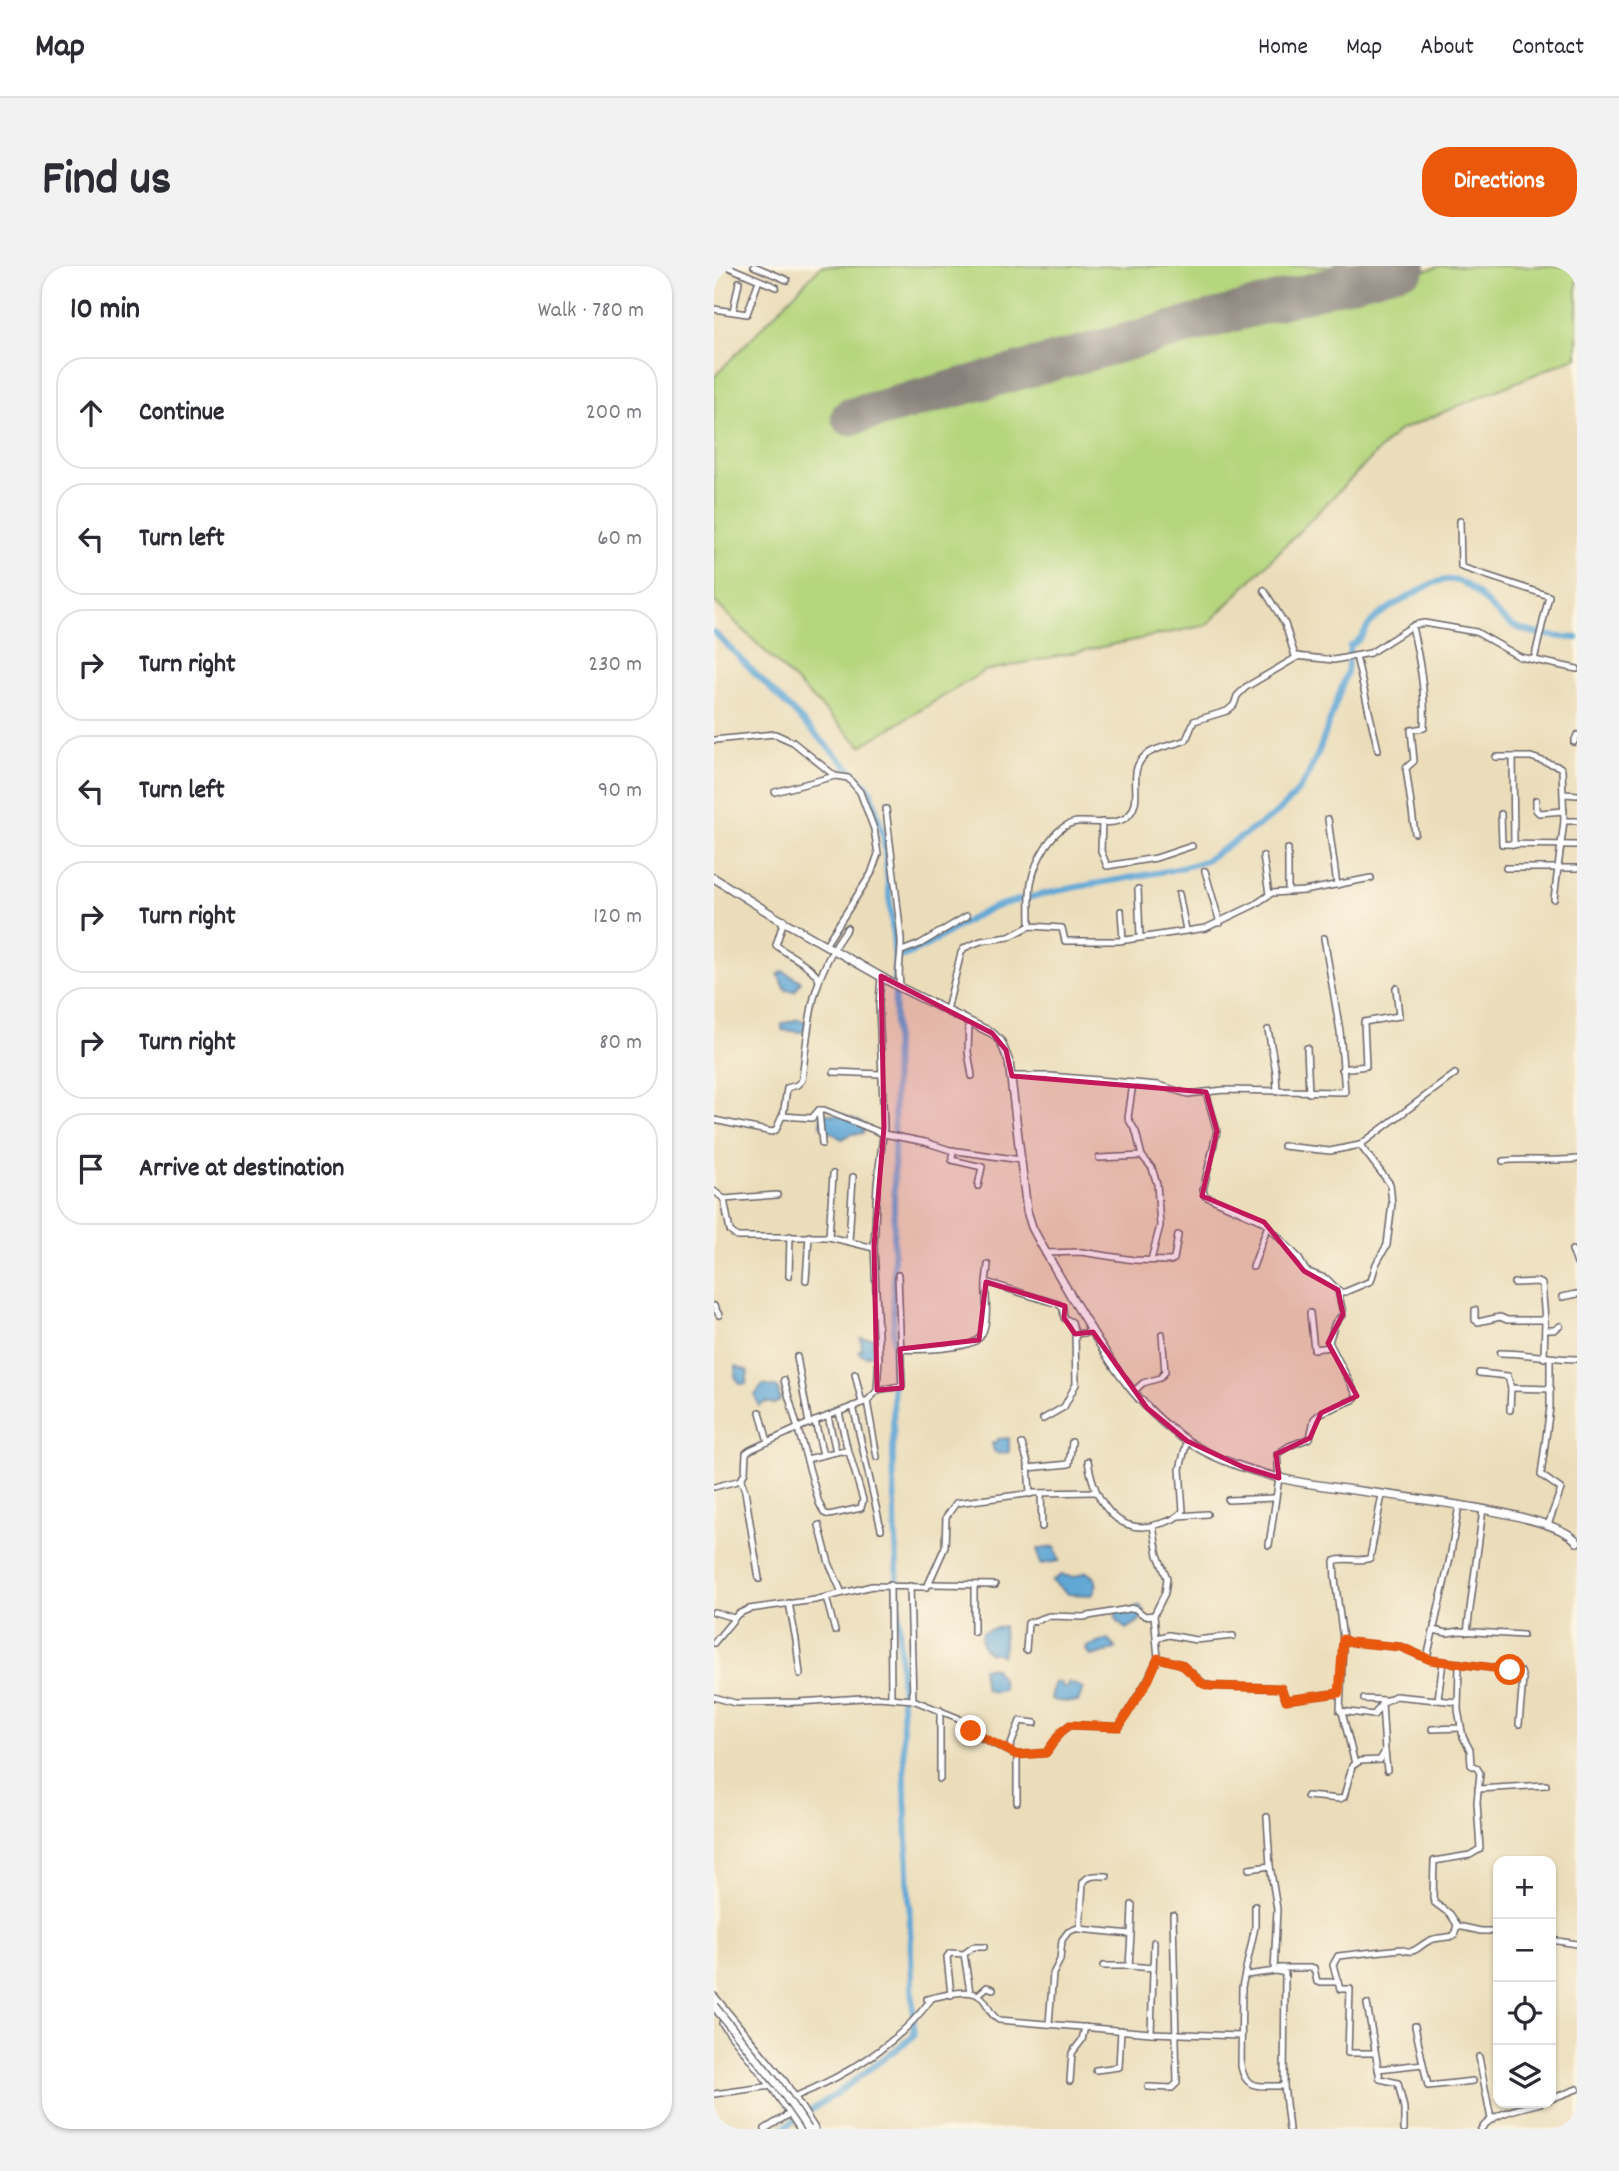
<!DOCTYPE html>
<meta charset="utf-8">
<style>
body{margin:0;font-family:Dekko,sans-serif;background:#f2f2f3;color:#2b2b33}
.controls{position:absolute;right:21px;bottom:21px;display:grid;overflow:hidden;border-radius:14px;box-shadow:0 2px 5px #0004}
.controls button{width:63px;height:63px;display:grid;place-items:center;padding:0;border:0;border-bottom:2px solid #e1e1e2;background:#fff;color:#2b2b33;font:35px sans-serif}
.stop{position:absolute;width:21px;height:21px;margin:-16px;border:5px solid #ea580c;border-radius:50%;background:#fff}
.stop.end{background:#ea580c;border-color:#fff;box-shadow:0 2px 7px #0008}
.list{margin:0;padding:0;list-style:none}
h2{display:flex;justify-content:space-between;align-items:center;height:91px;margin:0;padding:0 28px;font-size:30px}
h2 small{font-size:23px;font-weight:400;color:#7c7c81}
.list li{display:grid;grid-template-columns:46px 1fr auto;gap:21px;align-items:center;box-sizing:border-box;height:112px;margin:0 14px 14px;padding:0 14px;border:2px solid #e1e1e2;border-radius:28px}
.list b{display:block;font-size:26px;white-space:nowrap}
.list em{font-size:23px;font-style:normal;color:#7c7c81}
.icon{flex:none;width:38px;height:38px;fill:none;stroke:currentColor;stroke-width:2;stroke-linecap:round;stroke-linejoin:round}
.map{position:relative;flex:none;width:863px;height:1863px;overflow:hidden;border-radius:28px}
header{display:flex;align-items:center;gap:42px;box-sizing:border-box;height:98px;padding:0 35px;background:#fff;border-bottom:2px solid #e1e1e2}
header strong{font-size:33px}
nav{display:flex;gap:38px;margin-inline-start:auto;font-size:24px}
.intro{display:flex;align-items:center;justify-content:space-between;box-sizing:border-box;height:168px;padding:0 42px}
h1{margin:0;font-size:49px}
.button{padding:18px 32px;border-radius:28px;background:#ea580c;color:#fff;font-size:24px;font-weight:700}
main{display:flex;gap:42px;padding:0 42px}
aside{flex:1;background:#fff;border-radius:28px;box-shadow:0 2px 5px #0004}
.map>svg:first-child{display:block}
.green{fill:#b5d67d;stroke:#6c7c5c;stroke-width:2}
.water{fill:#60a7d6;stroke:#416488;stroke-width:2}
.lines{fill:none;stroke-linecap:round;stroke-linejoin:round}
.canal{stroke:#60a7d6;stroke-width:6}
.taxiway{stroke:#86807a;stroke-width:16}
.runway{stroke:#86807a;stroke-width:38}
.street-casing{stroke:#686367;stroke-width:8}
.secondary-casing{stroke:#686367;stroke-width:10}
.street{stroke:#fff;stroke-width:5}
.secondary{stroke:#fff;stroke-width:7}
.secondary-bridge-casing{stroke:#686367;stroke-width:10;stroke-linecap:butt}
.secondary-bridge{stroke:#fff;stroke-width:7}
.route{stroke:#ea580c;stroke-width:9}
.marked{fill:#c2185b;fill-opacity:0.2;stroke:#c2185b;stroke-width:5;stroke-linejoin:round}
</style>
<header>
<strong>Map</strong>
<nav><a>Home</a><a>Map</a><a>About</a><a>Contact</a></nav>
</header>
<div class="intro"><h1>Find us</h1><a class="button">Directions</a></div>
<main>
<aside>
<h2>10 min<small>Walk · 780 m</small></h2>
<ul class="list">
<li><svg class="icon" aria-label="ahead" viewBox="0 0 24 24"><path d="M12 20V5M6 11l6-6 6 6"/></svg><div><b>Continue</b></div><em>200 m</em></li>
<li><svg class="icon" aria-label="left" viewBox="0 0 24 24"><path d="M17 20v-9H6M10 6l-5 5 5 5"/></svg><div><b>Turn left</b></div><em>60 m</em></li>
<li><svg class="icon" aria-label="right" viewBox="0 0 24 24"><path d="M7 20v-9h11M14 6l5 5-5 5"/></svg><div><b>Turn right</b></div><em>230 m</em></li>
<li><svg class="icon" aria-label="left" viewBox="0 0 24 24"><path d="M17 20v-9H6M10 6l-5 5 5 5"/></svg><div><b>Turn left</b></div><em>90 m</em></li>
<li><svg class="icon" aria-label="right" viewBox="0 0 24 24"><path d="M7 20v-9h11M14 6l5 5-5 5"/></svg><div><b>Turn right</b></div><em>120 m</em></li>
<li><svg class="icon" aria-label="right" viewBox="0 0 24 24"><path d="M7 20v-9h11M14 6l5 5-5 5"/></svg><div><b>Turn right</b></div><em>80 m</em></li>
<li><svg class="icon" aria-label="arrive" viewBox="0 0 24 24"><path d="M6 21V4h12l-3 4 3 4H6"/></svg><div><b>Arrive at destination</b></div></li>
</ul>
</aside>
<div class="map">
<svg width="863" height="1863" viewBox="0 0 863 1863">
<rect width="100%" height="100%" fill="#fcf5e5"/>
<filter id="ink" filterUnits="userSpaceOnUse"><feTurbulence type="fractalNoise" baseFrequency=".0143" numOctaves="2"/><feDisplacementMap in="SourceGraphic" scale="14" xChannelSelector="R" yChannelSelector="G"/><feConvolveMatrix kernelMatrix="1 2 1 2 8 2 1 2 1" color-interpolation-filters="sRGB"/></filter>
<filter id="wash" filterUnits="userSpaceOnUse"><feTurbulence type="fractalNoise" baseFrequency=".00686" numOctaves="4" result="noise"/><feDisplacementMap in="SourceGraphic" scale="28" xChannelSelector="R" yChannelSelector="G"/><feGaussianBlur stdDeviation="1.57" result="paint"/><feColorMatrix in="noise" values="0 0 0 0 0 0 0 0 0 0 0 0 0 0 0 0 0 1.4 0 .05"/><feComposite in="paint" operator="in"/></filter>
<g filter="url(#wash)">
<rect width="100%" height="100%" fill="#ebddba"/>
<path class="green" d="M 107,0 L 618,0 L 621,4 L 133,140 L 140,164 L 727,0 L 863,0 L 863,91 L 684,165 L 493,359 L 271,405 L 147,480 L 0,335 L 0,111 Z"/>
<g class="water">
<path d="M 69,705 L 87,715 L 81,725 L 72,724 L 64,709 Z"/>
<path d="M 84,753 L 92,756 L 92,762 L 88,766 L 68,764 L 68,758 Z"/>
<path d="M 107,847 C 122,849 138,849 151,859 L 149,867 L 136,868 L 128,873 L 107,860 Z"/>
<path d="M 147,1072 L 161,1072 L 159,1080 L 162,1088 L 152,1090 L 146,1088 L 144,1085 L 148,1083 Z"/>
<path d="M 22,1100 L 34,1105 L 32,1118 L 26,1118 L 21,1110 Z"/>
<path d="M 49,1119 L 64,1122 L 66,1135 L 60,1138 L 52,1136 L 45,1140 L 41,1129 Z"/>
<path d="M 295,1172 L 295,1186 L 285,1188 L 280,1185 L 278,1177 L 282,1177 L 283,1173 Z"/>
<path d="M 341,1281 L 345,1295 L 326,1298 L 324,1283 Z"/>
<path d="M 372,1306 C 384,1312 385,1319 378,1329 L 354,1328 L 338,1315 L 347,1309 L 360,1311 Z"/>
<path d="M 425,1340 L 431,1346 L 428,1353 L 413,1363 C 407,1359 400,1355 402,1347 L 413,1345 Z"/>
<path d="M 289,1360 L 290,1379 L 288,1390 L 283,1387 L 275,1387 C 267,1380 266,1376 268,1366 Z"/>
<path d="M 394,1373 L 402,1383 L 377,1390 L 372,1384 L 373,1381 Z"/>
<path d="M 273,1401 L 280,1402 L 288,1414 L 289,1424 L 279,1426 L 271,1423 L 268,1402 Z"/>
<path d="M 346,1416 L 349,1421 L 353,1421 L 354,1416 L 369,1422 L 364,1436 L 342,1435 L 336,1432 L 340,1417 Z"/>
</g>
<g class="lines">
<g class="canal">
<path d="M 0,366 L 157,524 L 170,573 L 181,692 L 179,1193 L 200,1770 L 122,1828 L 67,1863"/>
<path d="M 183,692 C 223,680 253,648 293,637 C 331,627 370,619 409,613 C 438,607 464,605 492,594 L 559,550 L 580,530 L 592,513 L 605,485 L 633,406 L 636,380 C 649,374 651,361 660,353 C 670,344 707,323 720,317 C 756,301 773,347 800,360 C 819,369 842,371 863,372"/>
</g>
<path class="taxiway" d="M 627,0 L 639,9 L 651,12"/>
<path class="runway" d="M 136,151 L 693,0"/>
</g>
</g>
<g filter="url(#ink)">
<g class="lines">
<g class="street-casing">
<g id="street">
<path d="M 12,0 L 62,21"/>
<path d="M 40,0 L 73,14"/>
<path d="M 0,43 L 33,48 L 44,17"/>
<path d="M 19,45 L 25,16"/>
<path d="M 746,255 L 747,301 L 835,330 L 820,394"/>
<path d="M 550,324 L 571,358 L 581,390 L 620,394 L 656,387 L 700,359 L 710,357 L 762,366 L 806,391 L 863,403"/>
<path d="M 698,361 C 706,394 712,427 710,462 L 697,464 L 700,495 L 692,502 L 701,567"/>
<path d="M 642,390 L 664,484"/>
<path d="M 0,474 L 61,468 L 79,476 L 121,510 L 134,512 L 146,526 L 160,563 L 164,588 L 157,608 L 112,678"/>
<path d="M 860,476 L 863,469"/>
<path d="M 782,491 L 817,491 L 846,501 L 848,504 L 850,555 L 840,633"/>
<path d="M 799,491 L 800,579"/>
<path d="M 61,526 L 121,510"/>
<path d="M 850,528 L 863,529"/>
<path d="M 822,534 L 822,544 L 825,547 L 850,545"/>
<path d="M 172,543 C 177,587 183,630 187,673 C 188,689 182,708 187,722"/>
<path d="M 787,548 L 788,578 L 863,579"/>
<path d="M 614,553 L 623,619"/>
<path d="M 850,555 L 863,555"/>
<path d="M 388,556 L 387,585 L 393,600 L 442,592 L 478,580"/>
<path d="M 574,583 L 574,626"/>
<path d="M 549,590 L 555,628"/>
<path d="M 792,602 L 863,602"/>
<path d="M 491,605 L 506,657"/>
<path d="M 424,623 L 426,671"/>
<path d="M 465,628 L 472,664"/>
<path d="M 407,645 L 409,674"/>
<path d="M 70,654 L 62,679 C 76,691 97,698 105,714"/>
<path d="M 316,660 C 316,646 315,631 317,617 C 321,595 339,559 363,556 C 378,555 404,561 415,549 C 431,532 411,505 432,489 C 442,481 460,479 472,474 L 480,455 L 513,445 L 520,439 L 523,430 L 532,421 L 585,390"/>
<path d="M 188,685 L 206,678 L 253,650"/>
<path d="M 233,744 L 247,687 L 250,682 L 267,675 L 295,671 L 316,660 L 348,662 L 351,675 L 405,675 L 492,662 L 540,639 L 558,627 L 590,625 L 657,612"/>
<path d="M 255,755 L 254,786 L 258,810"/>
<path d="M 554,764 L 562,806 L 563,826"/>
<path d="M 593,782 L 595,827"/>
<path d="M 628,803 L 652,800 L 650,756 L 685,750 L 682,722"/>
<path d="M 120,806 L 167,808"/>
<path d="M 298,810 L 336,810 L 444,819 L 474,828 L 510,824 L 631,826 L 626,765 L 610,672"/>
<path d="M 419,817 L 414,852 L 422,866 L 428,890 L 438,902 L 443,918 L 446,960 L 437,994"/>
<path d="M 492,826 L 503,865 L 489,924 L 491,930 L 550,956 L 584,991 L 592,1005 L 613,1013 L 626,1026 L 631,1026 L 657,1015 L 662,998 L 673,979 L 678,937 L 676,918 L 673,914 L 646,879 L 616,885 L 569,880"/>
<path d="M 105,844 L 108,878"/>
<path d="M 69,850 L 73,822 L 83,819 L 88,814 C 95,754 96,713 133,662"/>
<path d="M 0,854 L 58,866 L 62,864 L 68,850 L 98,852 L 105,844 L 110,844 L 170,868 L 211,876 L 236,884 L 307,894"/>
<path d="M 646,879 L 741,808"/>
<path d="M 239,884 L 238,894 L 268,901 L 264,920"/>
<path d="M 385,892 L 428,890"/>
<path d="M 789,895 C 814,892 838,896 863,893"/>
<path d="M 0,925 L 10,933 L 16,965 L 23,971 L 115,971 L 160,982"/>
<path d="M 10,933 L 63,929"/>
<path d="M 115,971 L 119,908"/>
<path d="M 135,975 L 139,911"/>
<path d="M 858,984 L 863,998"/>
<path d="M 331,987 L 367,986 L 420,994 L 457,995 L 460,993 L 464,969"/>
<path d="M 274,999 L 272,1016 L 344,1038 L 349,1042 L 350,1052 L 358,1056 L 361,1068 L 379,1066"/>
<path d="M 539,1001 L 554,959"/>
<path d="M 75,1010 L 76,970"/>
<path d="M 92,1014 L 95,970"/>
<path d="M 800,1017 L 823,1016 L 828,1018 L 831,1054 L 830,1092"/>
<path d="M 848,1031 L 863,1028"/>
<path d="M 0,1040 L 5,1049"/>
<path d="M 761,1044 L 761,1054 L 764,1056 L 786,1051 L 793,1054 L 831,1054"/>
<path d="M 596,1047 L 600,1083 L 616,1081"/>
<path d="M 831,1064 L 840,1064 L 846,1060"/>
<path d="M 186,1083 C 201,1084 258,1084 266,1071 C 276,1058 271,1032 272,1016"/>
<path d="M 786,1087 C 813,1087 837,1093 863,1093"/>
<path d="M 83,1091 L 95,1158"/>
<path d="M 765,1107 L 794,1110 L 797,1122 L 837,1123"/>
<path d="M 141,1108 L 148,1137"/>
<path d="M 70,1114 L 105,1237 L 110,1247 L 115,1249 L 147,1242 L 149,1234 L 135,1186 L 126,1185 L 93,1193"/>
<path d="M 163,1124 L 188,1120 L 184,1009"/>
<path d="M 419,1126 L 429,1117 L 446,1112 L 451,1106 L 448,1068"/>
<path d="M 153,1135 L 163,1191"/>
<path d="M 139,1140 L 167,1263"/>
<path d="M 796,1144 L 797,1122"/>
<path d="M 46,1146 L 54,1176"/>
<path d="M 125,1146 L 134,1186"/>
<path d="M 114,1150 L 122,1186"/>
<path d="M 329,1153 L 350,1141 L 362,1118 L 361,1068"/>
<path d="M 101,1155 L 109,1189"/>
<path d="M 308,1178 L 314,1197 L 316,1228"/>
<path d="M 374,1195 C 380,1232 401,1272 445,1258 C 454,1256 463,1253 469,1245 L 466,1203 L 473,1175"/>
<path d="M 314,1202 L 355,1198 L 358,1176"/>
<path d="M 27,1214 L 31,1225 L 45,1313"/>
<path d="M 0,1221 L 27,1214 L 31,1206 L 32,1187 L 36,1184 L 91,1159 L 153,1135 L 163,1125 L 165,1091 L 160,980 L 163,918 L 170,861 L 165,739 L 167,710"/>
<path d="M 327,1227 L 328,1261"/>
<path d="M 668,1229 L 656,1292 C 645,1297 632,1290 620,1295 L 621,1313 L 629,1373 L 635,1376 L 687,1381 L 717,1394 L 804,1405 L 807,1406 L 809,1413 L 805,1458"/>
<path d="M 514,1234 L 560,1232"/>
<path d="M 465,1250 L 493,1248"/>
<path d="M 105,1259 L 115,1297 L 128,1327"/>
<path d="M 834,1259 L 847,1223 L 827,1209 L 836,1141 L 836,1092"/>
<path d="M 555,1279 L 565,1212 L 563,1188 L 575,1180 L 596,1172 L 600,1153 L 607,1147 L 639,1134 L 643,1130 L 615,1076 L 621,1057 L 629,1048 L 624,1024"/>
<path d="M 216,1318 L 281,1319"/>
<path d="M 176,1319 L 177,1431"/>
<path d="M 196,1320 L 199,1434"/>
<path d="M 260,1320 L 260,1366"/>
<path d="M 112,1331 L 121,1365"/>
<path d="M 75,1337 L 82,1374 L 86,1408"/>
<path d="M 0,1346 L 20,1352"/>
<path d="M 720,1364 L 733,1367 L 746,1365 L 809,1369"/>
<path d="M 753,1366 L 769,1243"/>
<path d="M 443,1372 L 455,1369 L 482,1374 L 519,1370"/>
<path d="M 629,1373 L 626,1445 L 660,1449 L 668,1437 L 681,1430 L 744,1436"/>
<path d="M 0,1377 L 24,1348 L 35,1343 L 101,1334 L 158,1320 L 213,1321 L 231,1281 L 232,1251 L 242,1237 L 320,1227 L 381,1226"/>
<path d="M 312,1384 L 314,1357 L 335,1350 L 369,1351 L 420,1342 L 431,1350 L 440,1349"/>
<path d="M 444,1392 L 467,1398 L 489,1417 L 496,1420 L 567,1422 L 572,1434 L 625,1427"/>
<path d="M 713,1392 L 736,1292 L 745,1239"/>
<path d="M 745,1397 L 744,1444 L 749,1471 L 756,1484 L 757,1499 L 763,1502 L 766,1507 L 763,1536 L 766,1583 L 756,1589 L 720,1595 L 719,1632 L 721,1637 L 736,1648 L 744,1660 L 767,1665 L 784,1665"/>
<path d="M 0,1431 L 21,1437 L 85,1436 L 164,1431 L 199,1434 L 244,1452 L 261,1469 L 303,1489 L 332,1487 L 347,1466 L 356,1459 L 405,1461 L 434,1413 L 444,1392 L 440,1349 L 451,1327 L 453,1312 L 444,1289 L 439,1260"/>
<path d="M 650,1433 L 671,1434"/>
<path d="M 724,1433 L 729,1396"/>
<path d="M 226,1444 L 226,1513"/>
<path d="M 628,1446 L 641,1498"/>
<path d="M 718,1463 L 747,1462"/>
<path d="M 295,1484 L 306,1455 L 321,1457"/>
<path d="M 671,1485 L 673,1504"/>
<path d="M 764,1523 L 832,1519"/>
<path d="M 593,1530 L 626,1533 L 630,1531 L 638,1500 L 646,1495 L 666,1494 L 671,1485 L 668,1437"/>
<path d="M 303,1536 L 303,1489"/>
<path d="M 553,1551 L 556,1600 L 563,1643 L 560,1705"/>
<path d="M 535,1603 L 556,1600"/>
<path d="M 541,1640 L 541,1661 L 528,1721 L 527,1800 C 532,1826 547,1819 570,1820"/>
<path d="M 365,1663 L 417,1668 L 415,1700 L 389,1700"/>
<path d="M 417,1668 L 418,1639"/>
<path d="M 837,1674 L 863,1678"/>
<path d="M 250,1688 L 259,1681 L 270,1681"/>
<path d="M 415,1700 L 439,1702"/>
<path d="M 565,1702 L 600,1702 L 603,1716 L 624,1716"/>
<path d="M 532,1709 L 562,1705 L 571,1707 L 570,1820 L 575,1863"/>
<path d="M 237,1729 L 233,1691 L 236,1687 L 250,1688 L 256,1726"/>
<path d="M 264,1729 L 273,1721 L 279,1723"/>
<path d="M 213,1733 C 227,1730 257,1720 268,1732 C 275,1739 275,1749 285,1754 L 437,1767 L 527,1770"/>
<path d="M 653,1738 L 666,1813 L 684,1817 L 690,1842 L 690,1863"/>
<path d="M 335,1757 L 339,1708 L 346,1694 L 348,1674 L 354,1666 L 366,1661 L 369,1617 C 374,1608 384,1610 393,1610"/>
<path d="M 437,1767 L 440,1676"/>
<path d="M 661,1787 L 634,1787 L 636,1723 L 626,1723 L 619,1699 L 624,1690 L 687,1683 C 702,1690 704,1679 717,1674 C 724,1671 732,1672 740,1670 L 743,1659"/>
<path d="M 765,1791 L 777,1853"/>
<path d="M 709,1798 L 714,1820 L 759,1815"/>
<path d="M 664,1803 L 709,1798 L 701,1760"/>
<path d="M 382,1804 L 405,1801 L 407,1764"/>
<path d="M 356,1815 L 358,1787 L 368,1774 L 371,1761"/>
<path d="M 434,1821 L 458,1822 L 463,1817 L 459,1649"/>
<path d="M 0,1828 L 58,1820"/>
<path d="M 78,1832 C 133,1809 183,1780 218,1732"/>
<path d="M 837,1833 L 863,1823"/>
<path d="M 51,1863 L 77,1847"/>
<path d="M 767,1863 C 780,1846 806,1843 826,1837"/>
</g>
</g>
<g class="secondary-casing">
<g id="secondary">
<path d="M 0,612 L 60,650 L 185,721 L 278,767 L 287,776 L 295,796 L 313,945 L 318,961 C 330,985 344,1007 357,1030 C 389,1084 419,1139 472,1174 C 500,1194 537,1205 570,1213 C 622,1226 840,1241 863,1276"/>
<path d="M 0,1731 L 70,1816 L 100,1863"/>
<path d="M 9,1757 L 58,1820 L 87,1863"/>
</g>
</g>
<use href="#street" class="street"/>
<use href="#secondary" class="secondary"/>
<g class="secondary-bridge-casing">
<path id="secondary-bridge" d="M 0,1740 L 63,1818 L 94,1863"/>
</g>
<use href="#secondary-bridge" class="secondary-bridge"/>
</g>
</g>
<g class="lines" filter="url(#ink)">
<path class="route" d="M 257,1465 L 303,1489 L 332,1487 L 347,1466 L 356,1459 L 405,1461 L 435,1413 L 444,1392 L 467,1398 L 489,1418 L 496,1420 L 567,1422 L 572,1434 L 625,1427 L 629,1373 L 635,1376 L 687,1381 L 717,1394 L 796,1404"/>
</g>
<path class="marked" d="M 167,710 L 278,767 L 292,784 L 298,810 L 492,826 L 503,865 L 488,930 L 550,956 L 590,1005 L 624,1024 L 629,1048 L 614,1077 L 643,1130 L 607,1147 L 596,1172 L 562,1188 L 565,1212 L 529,1201 L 473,1175 L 433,1142 L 379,1066 L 361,1068 L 350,1052 L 351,1040 L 272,1016 L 265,1074 L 186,1083 L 188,1122 L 163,1124 L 160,980 L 170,861 Z"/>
</svg>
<div class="controls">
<button>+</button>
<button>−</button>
<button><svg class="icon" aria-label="locate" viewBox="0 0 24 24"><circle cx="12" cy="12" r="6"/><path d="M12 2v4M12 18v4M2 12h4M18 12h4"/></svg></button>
<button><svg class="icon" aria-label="layers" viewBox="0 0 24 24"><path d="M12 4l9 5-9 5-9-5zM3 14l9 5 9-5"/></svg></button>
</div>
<div class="stop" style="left:796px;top:1404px"></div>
<div class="stop end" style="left:257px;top:1465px"></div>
</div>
</main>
